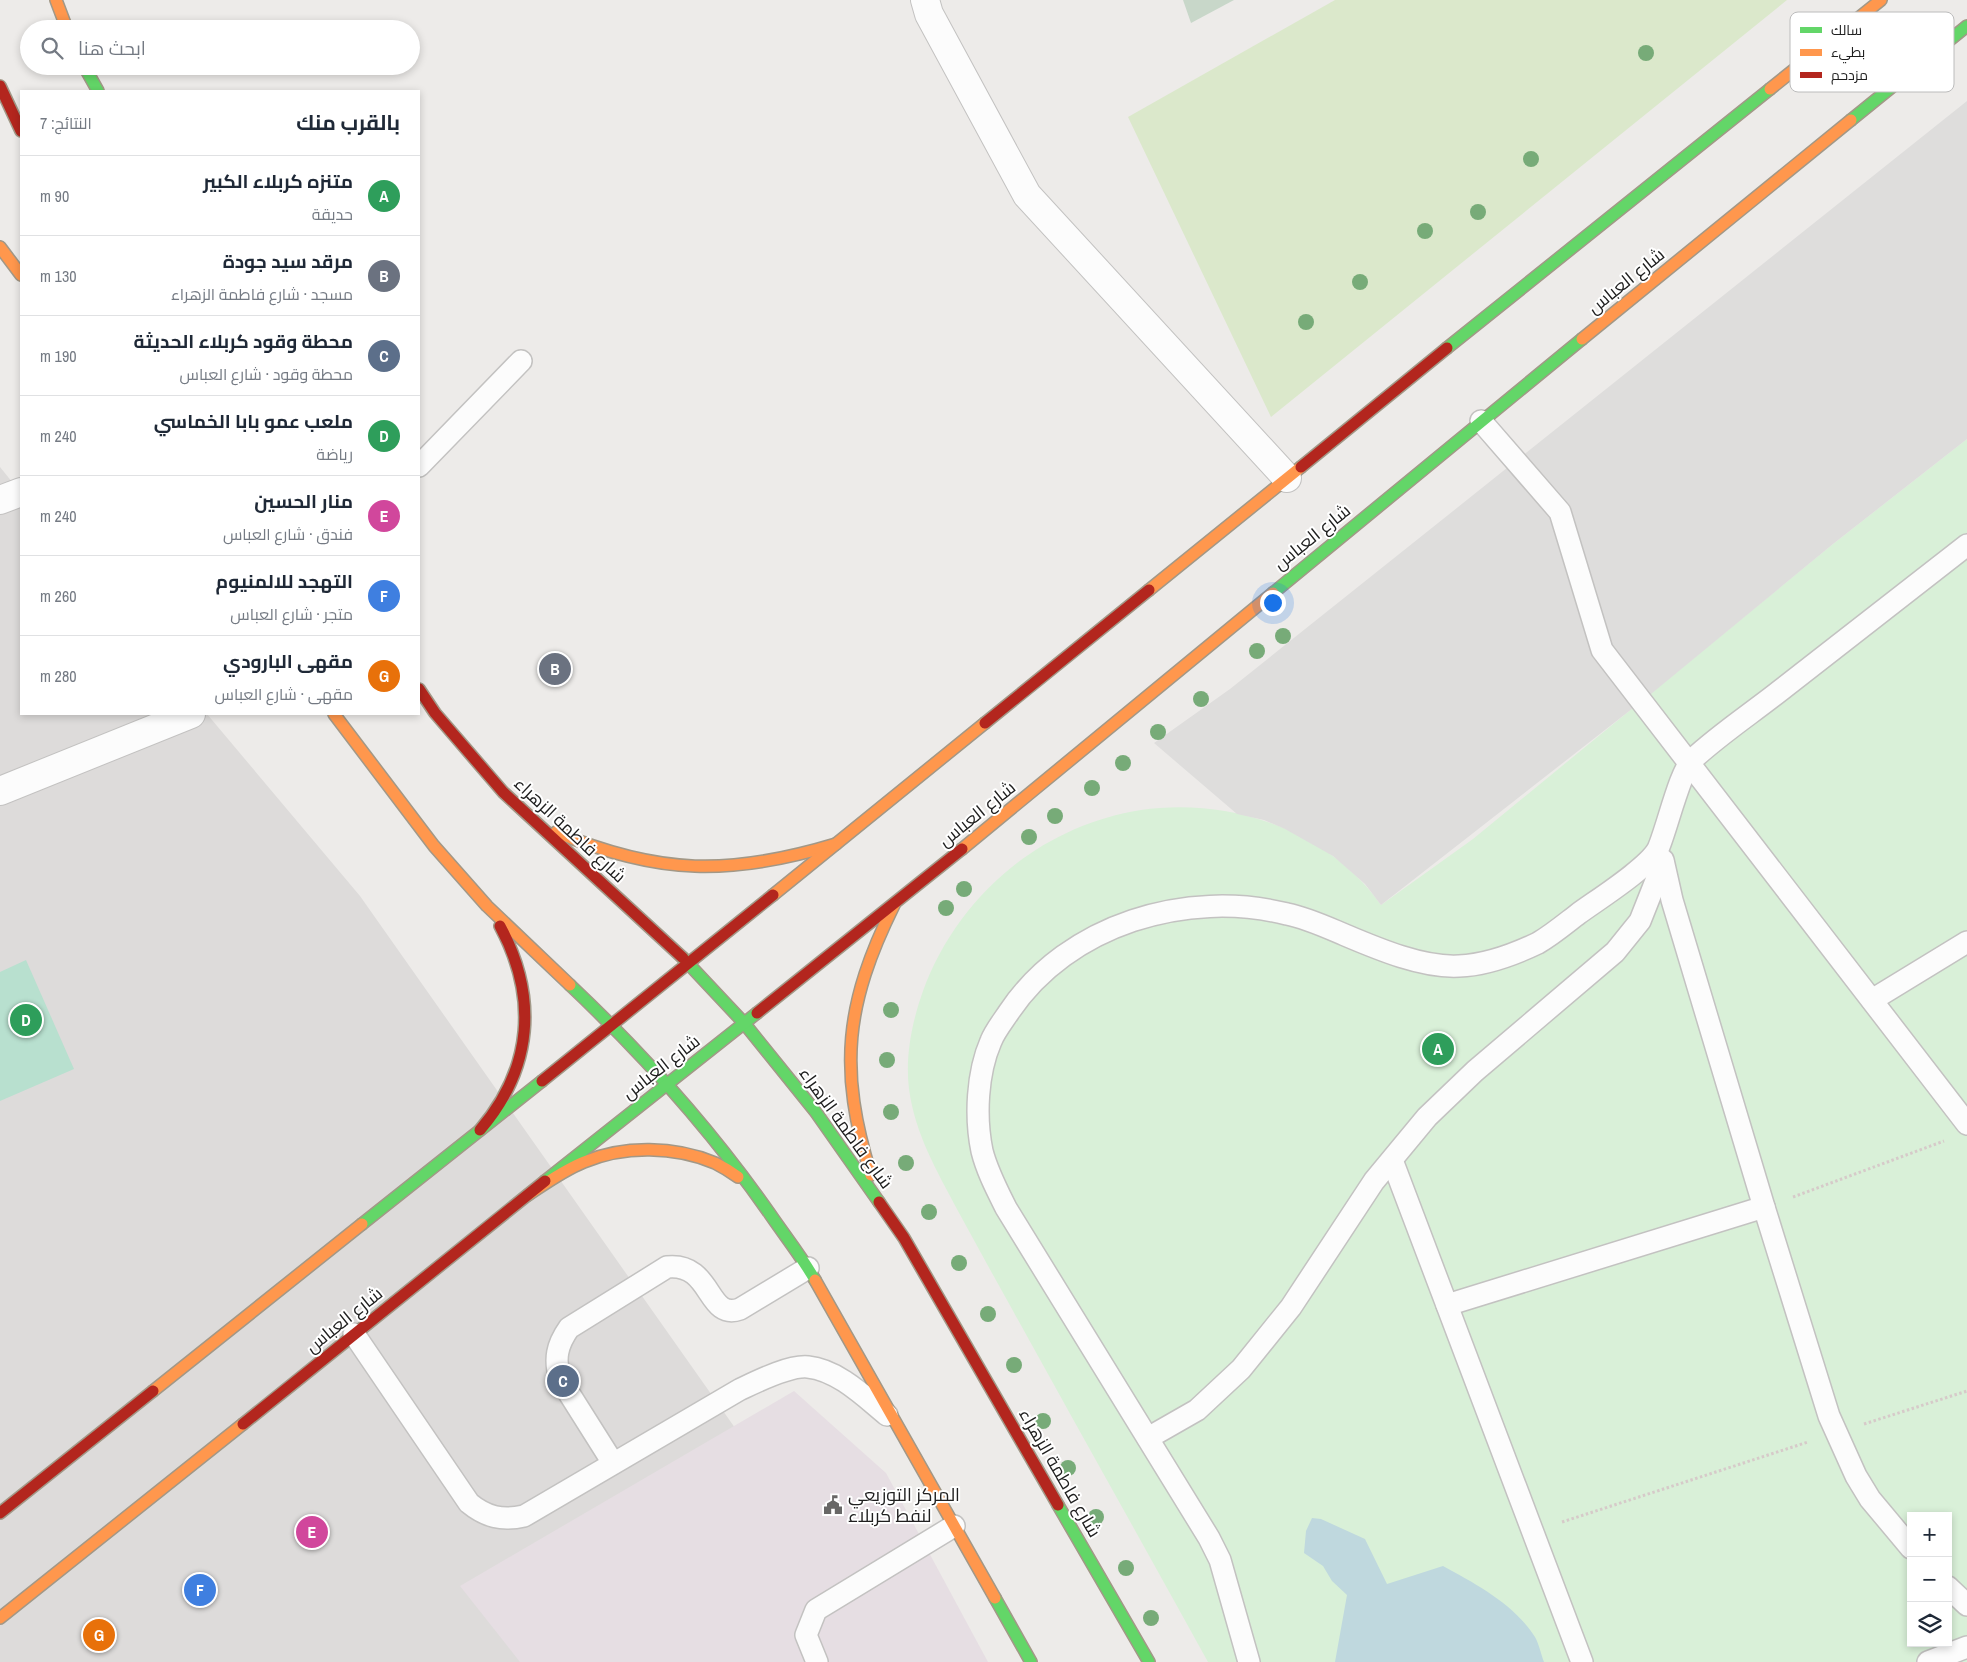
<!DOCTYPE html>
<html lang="ar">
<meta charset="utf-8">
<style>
body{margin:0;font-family:"Archivo Narrow",Cairo,sans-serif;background:#f6f6f7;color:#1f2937;direction:rtl}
.controls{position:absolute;right:15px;bottom:15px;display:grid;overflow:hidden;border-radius:0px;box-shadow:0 2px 8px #0003}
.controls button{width:45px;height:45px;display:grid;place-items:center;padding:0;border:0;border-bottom:1px solid #e0e1e3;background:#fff;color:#1f2937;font:25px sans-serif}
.you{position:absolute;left:1272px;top:602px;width:18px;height:18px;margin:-12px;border:4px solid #fff;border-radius:50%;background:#1a73e8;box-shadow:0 0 0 8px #1a73e833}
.badge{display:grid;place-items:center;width:32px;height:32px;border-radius:50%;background:#2563eb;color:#fff;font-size:16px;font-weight:700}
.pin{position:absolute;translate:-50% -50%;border:2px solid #fff;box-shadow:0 1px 5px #0006}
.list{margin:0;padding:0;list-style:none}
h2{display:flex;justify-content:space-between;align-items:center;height:65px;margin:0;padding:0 20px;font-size:21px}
h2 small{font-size:16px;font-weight:400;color:#747a83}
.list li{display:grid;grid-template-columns:32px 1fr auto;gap:15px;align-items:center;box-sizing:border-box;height:80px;padding:0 20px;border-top:1px solid #e0e1e3}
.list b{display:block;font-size:19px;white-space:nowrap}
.list p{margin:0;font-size:16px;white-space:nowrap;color:#747a83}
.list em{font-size:16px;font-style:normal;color:#747a83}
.icon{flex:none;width:28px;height:28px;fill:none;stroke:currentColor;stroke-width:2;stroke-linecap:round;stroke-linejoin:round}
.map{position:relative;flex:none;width:1967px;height:1662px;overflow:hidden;direction:ltr}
.search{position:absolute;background:#fff;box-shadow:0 2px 8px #0003;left:20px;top:20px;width:400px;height:55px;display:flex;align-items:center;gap:12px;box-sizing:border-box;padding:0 18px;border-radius:28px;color:#747a83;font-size:19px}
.panel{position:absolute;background:#fff;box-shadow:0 2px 8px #0003;left:20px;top:90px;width:400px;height:625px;border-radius:0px;direction:rtl}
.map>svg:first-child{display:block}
.residential{fill:#dddbda}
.industrial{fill:#e6dee3}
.grass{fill:#dbe8cb}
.cemetery{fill:#c8d7c9}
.park{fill:#d9f0d8;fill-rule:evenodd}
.pitch{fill:#b8e0cf}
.parking{fill:#dedddc}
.water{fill:#bfd8de}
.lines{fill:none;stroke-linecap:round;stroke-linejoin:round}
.lane-casing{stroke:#c3c2c1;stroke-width:24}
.street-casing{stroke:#c3c2c1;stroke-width:30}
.fast-casing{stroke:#a29887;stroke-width:14}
.slow-casing{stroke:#a29887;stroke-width:14}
.jam-casing{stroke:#a29887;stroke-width:14}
.path{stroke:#d6cac9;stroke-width:3;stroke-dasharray:2.5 2.5;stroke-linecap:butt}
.lane{stroke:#fcfcfc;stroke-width:21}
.street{stroke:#fcfcfc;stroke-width:28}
.fast{stroke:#63d668;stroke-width:11}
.slow{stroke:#ff974d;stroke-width:11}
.jam{stroke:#b3261e;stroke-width:11}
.tree{fill:#77ab78}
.labels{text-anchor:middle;stroke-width:4;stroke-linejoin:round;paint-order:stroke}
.street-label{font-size:18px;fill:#202020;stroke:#fff}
.poi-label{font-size:18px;fill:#202020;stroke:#fff;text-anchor:start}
.key{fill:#fff;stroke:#bcbcbc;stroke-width:1}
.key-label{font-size:14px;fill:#202020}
</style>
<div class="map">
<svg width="1967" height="1662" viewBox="0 0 1967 1662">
<rect width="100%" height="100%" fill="#edebe9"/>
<path class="residential" d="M 0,467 L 21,493 L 21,714 L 207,714 L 360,896 L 876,1628 L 895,1662 L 0,1662 Z"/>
<path class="industrial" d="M 794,1391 L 886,1473 L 988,1662 L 520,1662 L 460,1586 Z"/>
<path class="grass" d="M 1335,0 L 1787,0 L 1271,417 L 1128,117 Z"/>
<path class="cemetery" d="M 1183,0 L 1234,0 L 1191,23 Z"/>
<path class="park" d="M 1967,439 L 1967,1662 L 1208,1662 C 1143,1544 1077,1427 1012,1309 C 994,1277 976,1244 958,1211 C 937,1171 915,1134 909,1089 C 905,1056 912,1022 923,991 C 958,896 1040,826 1141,810 C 1216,799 1300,821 1355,875 C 1365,884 1373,894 1381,905 L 1473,839 L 1833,544 ZM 1911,1516 L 1948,1516 L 1948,1643 L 1911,1643 Z"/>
<path class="pitch" d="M 26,960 L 74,1069 L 0,1101 L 0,972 Z"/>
<path class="parking" d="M 1967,101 L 1967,439 L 1833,544 L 1651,694 L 1381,905 L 1365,884 L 1333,856 L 1285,829 L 1264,820 L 1237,814 L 1154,743 L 1230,689 Z"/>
<path class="water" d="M 1312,1518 L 1321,1519 L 1365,1539 L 1387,1584 L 1443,1566 C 1476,1584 1514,1604 1535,1637 C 1539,1644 1541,1654 1544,1662 L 1335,1662 L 1347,1595 L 1332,1581 L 1323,1566 L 1304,1553 L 1306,1531 Z"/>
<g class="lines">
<g class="lane-casing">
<g id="lane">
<path d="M 1481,421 L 1560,512 L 1602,650 L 1967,1124"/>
<path d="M 419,466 L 521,361"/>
<path d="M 1663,860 L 1672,900 L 1764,1207 L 1829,1416 L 1856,1476 L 1870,1499 L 1911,1548"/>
<path d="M 1872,1000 L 1967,942"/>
<path d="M 1392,1160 L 1582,1662"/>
<path d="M 1447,1305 L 1764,1207"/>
<path d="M 354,1334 L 469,1503 C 486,1517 502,1521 524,1516 L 739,1390 C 756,1382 789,1365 808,1367 C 838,1370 865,1397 887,1415"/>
<path d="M 1148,1438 L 1197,1410 L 1241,1369 L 1291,1307 L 1374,1181 L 1427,1117 L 1475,1071 L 1615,952 L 1640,921 L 1663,863"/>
<path d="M 613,1463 L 560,1379 C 554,1359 557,1345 569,1328 L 667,1267 C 713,1262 706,1321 740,1309 L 808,1268"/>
<path d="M 1948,1587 L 1967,1605"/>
<path d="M 817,1662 L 806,1635 L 816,1610 L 954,1526"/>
<path d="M 1249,1662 L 1220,1560 L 1209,1538 L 1006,1208 C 997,1190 987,1171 982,1151 C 975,1117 977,1073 991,1041 C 995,1031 1003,1021 1009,1012 C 1068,924 1187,889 1287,914 C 1307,918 1326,927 1345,935 C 1378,949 1423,968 1459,966 C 1485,965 1515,954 1538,943 C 1552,935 1565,924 1578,914 C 1597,900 1648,868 1658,849 C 1667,829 1680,770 1693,759 C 1720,734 1752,713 1781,690 C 1843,642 1905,594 1967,545"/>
<path d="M 1928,1662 L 1967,1647"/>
</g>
</g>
<g class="street-casing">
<g id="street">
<path d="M 925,0 L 929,14 L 1027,195 L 1287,478"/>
<path d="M 0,500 L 21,492"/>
<path d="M 0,791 L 191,714"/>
</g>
</g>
<g class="fast-casing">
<g id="fast">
<path d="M 84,66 L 98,91"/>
<path d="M 1851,120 L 1967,26"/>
<path d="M 1447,348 L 1770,89"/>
<path d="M 1273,593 L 1582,339"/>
<path d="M 683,958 L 744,1023 L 815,1111 L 879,1202"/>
<path d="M 570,985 C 644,1055 712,1131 770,1214 C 785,1236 802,1257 815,1280"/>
<path d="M 545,1181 L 757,1013"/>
<path d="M 362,1224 L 542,1081"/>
<path d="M 1058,1505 L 1149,1662"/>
<path d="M 995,1598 L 1031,1662"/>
</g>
</g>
<g class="slow-casing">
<g id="slow">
<path d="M 56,0 L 67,29"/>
<path d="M 1770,89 L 1881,0"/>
<path d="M 0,247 L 21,275"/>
<path d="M 1582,339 L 1851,120"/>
<path d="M 1149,590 L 1301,467"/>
<path d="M 334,714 L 434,846 L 487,906 L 570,985"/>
<path d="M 556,832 C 659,875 730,876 836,844"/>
<path d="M 962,849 L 1273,593"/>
<path d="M 773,895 L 985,723"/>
<path d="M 871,1175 C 838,1069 845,1004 894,905"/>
<path d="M 528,1195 C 546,1183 564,1170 584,1162 C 624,1145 675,1146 715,1163 C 723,1167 731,1172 738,1177"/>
<path d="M 815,1280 L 995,1598"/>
<path d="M 153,1391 L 362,1224"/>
<path d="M 0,1618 L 243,1424"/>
</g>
</g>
<g class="jam-casing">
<g id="jam">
<path d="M 0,86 L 21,131"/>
<path d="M 1301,467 L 1447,348"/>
<path d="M 419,689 L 435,713 L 503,792 L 683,958"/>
<path d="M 985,723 L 1149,590"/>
<path d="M 757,1013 L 962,849"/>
<path d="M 542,1081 L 773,895"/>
<path d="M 480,1130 C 533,1068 538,997 500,926"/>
<path d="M 879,1202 L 904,1238 L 1058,1505"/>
<path d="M 243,1424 L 545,1181"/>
<path d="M 0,1513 L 153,1391"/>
</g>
</g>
<g class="path">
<path d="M 1793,1197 L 1944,1141"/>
<path d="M 1864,1424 L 1967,1391"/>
<path d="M 1562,1522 L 1808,1442"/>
</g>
<use href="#lane" class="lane"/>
<use href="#street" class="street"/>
<use href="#fast" class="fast"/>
<use href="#slow" class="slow"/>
<use href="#jam" class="jam"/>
</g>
<g class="tree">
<circle cx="1646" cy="53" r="8"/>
<circle cx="1531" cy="159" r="8"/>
<circle cx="1478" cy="212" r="8"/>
<circle cx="1425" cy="231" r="8"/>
<circle cx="1360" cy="282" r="8"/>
<circle cx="1306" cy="322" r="8"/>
<circle cx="1283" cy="636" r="8"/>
<circle cx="1257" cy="651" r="8"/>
<circle cx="1201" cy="699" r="8"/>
<circle cx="1158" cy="732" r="8"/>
<circle cx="1123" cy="763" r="8"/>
<circle cx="1092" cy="788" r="8"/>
<circle cx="1055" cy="816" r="8"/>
<circle cx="1029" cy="837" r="8"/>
<circle cx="964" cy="889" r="8"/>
<circle cx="946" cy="908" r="8"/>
<circle cx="891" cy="1010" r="8"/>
<circle cx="887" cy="1060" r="8"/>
<circle cx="891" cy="1112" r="8"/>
<circle cx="906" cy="1163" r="8"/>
<circle cx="929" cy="1212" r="8"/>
<circle cx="959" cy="1263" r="8"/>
<circle cx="988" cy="1314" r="8"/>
<circle cx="1014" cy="1365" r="8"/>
<circle cx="1043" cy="1421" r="8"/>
<circle cx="1068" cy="1468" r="8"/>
<circle cx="1096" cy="1517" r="8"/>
<circle cx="1126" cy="1568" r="8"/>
<circle cx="1151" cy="1618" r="8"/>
</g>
<defs>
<g id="civic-bare" transform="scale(1.5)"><path d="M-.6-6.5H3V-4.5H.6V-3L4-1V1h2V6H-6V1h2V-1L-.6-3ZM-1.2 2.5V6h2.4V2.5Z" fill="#686766" stroke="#fff" stroke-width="2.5" paint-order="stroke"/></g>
</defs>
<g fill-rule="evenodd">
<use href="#civic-bare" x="833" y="1505"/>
</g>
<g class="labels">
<g class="street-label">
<text transform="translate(1626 281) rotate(-39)" y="6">شارع العباس</text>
<text transform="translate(1312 537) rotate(-39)" y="6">شارع العباس</text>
<text transform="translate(977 814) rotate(-39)" y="6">شارع العباس</text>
<text transform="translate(570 830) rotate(43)" y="6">شارع فاطمة الزهراء</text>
<text transform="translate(661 1067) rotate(-38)" y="6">شارع العباس</text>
<text transform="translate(846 1128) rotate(54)" y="6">شارع فاطمة الزهراء</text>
<text transform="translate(344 1320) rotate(-39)" y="6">شارع العباس</text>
<text transform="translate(1060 1473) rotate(60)" y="6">شارع فاطمة الزهراء</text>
</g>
<g class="poi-label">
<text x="848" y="1501">المركز التوزيعي<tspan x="848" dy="21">لنفط كربلاء</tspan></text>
</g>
</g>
<rect x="1790" y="12" width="164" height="80" rx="8" class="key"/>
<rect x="1800" y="27" width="22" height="6" fill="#63d668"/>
<rect x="1800" y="49" width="22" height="7" fill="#ff974d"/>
<rect x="1800" y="72" width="22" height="6" fill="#b3261e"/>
<g class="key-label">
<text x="1831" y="35">سالك</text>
<text x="1831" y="57">بطيء</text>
<text x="1831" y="80">مزدحم</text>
</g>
</svg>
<div class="controls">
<button>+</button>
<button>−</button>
<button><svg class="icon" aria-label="layers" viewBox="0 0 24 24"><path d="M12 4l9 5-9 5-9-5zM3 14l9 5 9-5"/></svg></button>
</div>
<div class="you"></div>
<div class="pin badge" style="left:1438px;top:1049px;background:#2e9e5b">A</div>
<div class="pin badge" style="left:555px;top:669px;background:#6b7280">B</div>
<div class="pin badge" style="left:563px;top:1381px;background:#5c6f8a">C</div>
<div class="pin badge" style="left:26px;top:1020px;background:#2e9e5b">D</div>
<div class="pin badge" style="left:312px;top:1532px;background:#d1479c">E</div>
<div class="pin badge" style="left:200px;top:1590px;background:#3f7fe0">F</div>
<div class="pin badge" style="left:99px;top:1635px;background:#e8710a">G</div>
<div class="search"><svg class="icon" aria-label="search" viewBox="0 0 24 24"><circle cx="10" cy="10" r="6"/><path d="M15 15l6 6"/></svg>ابحث هنا</div>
<section class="panel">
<h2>بالقرب منك<small>النتائج: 7</small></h2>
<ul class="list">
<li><span class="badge" style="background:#2e9e5b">A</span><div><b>متنزه كربلاء الكبير</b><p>حديقة</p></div><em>90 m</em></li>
<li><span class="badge" style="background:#6b7280">B</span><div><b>مرقد سيد جودة</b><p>مسجد · شارع فاطمة الزهراء</p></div><em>130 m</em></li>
<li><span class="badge" style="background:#5c6f8a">C</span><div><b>محطة وقود كربلاء الحديثة</b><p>محطة وقود · شارع العباس</p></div><em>190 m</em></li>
<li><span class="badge" style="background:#2e9e5b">D</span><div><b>ملعب عمو بابا الخماسي</b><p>رياضة</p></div><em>240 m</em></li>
<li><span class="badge" style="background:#d1479c">E</span><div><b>منار الحسين</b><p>فندق · شارع العباس</p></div><em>240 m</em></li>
<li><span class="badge" style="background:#3f7fe0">F</span><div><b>التهجد للالمنيوم</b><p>متجر · شارع العباس</p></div><em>260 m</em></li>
<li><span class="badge" style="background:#e8710a">G</span><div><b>مقهى البارودي</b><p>مقهى · شارع العباس</p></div><em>280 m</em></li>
</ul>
</section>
</div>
